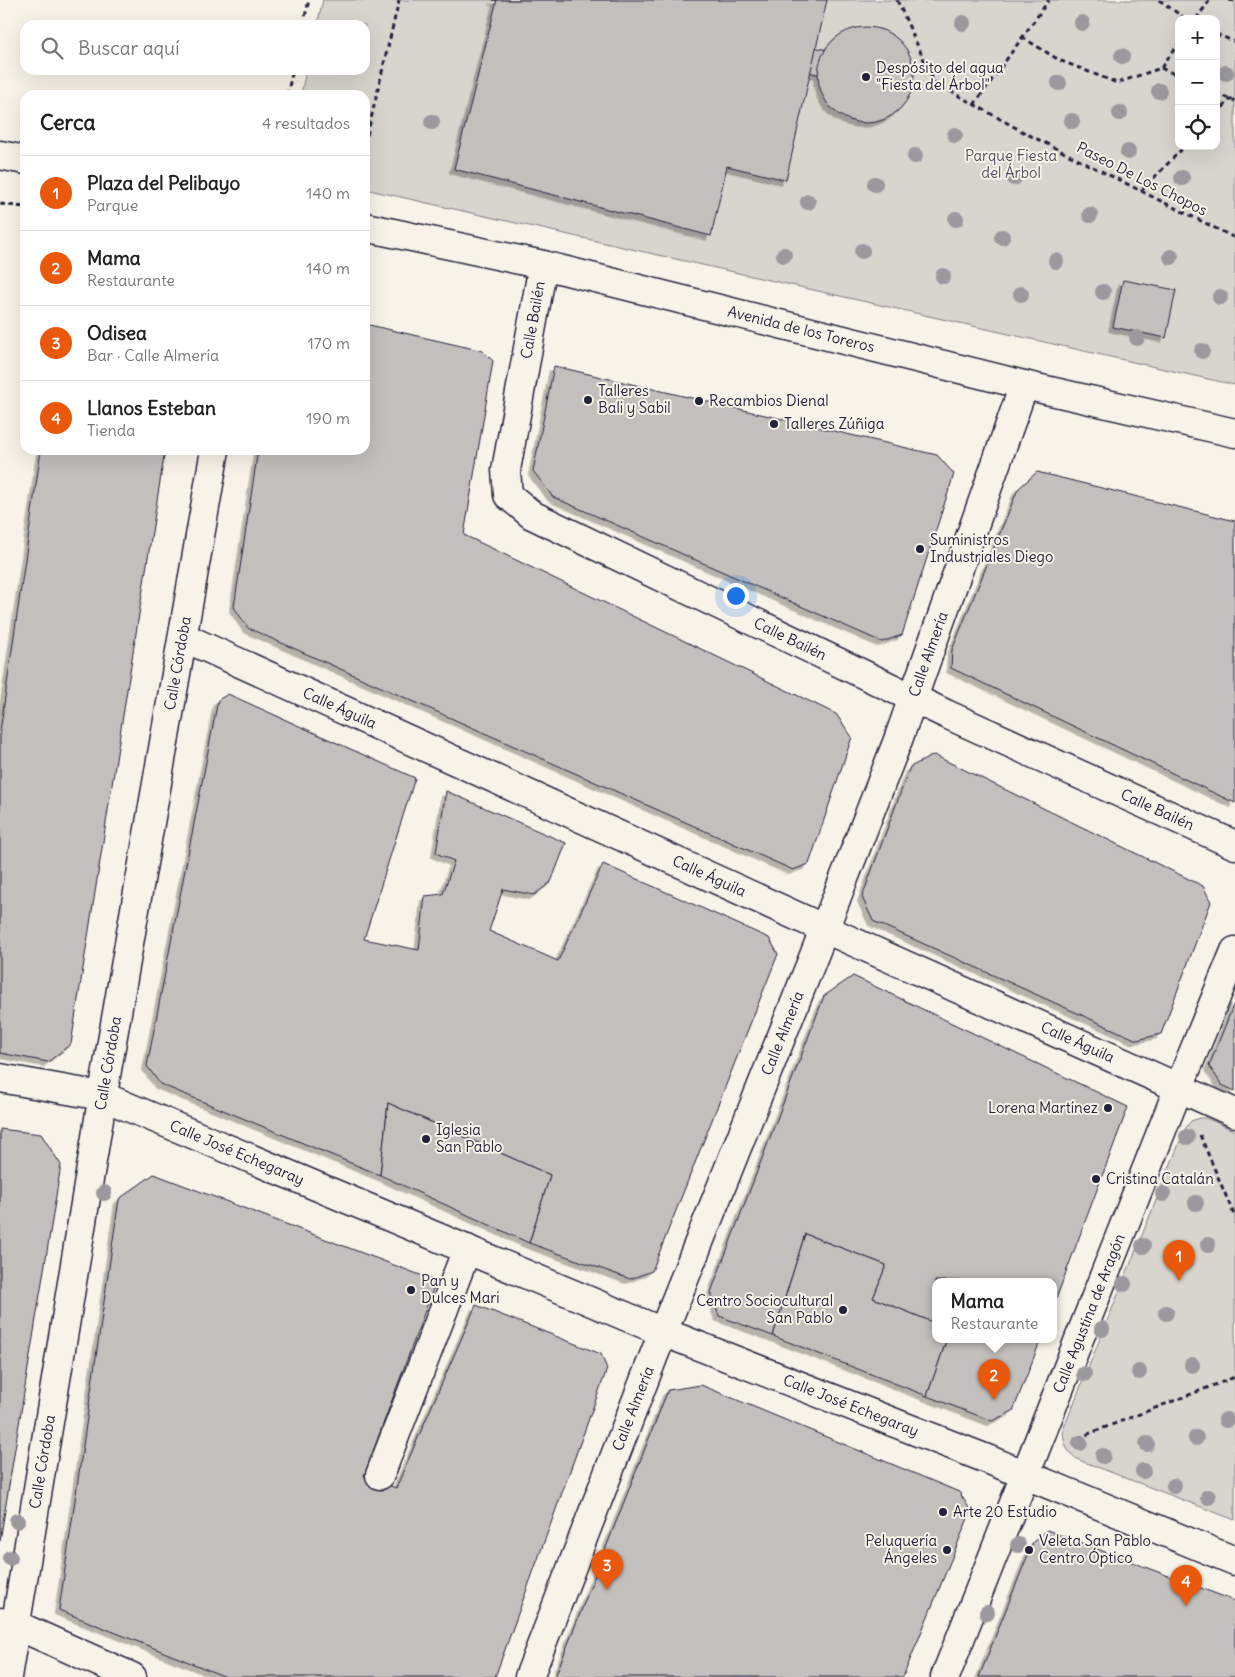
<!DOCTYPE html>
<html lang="es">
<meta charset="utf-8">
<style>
body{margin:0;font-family:Delius,sans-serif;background:#f6f6f6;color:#222}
.controls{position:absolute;right:15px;top:15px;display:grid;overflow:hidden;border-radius:10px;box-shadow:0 5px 20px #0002}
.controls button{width:45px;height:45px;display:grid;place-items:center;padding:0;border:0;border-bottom:1px solid #e0e0e0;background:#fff;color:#222;font:25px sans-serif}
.you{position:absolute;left:735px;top:595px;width:18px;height:18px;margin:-12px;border:4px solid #fff;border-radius:50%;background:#1a73e8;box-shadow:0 0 0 8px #1a73e833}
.badge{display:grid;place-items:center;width:32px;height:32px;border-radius:50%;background:#ea580c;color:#fff;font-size:16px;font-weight:700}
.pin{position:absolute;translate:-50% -41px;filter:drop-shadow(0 1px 2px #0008)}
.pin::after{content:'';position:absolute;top:26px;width:18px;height:15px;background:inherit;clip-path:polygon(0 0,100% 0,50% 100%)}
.popup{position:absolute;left:932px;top:1278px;width:125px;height:65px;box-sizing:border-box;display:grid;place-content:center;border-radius:10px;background:#fff;filter:drop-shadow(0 1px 4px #0005);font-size:16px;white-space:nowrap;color:#767676}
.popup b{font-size:19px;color:#222}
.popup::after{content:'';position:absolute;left:50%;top:100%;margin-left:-10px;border:10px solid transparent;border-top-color:#fff}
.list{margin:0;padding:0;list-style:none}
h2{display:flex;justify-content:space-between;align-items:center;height:65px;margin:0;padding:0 20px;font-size:21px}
h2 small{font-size:16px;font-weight:400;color:#767676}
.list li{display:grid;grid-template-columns:32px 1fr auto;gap:15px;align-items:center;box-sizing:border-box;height:75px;padding:0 20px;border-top:1px solid #e0e0e0}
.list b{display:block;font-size:19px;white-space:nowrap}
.list p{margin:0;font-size:16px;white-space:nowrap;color:#767676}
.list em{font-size:16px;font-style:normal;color:#767676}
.icon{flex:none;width:28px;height:28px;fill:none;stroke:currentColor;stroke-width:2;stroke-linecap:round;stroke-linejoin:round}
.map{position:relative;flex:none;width:1235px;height:1677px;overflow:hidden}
.search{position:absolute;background:#fff;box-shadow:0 5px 20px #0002;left:20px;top:20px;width:350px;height:55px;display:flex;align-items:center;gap:12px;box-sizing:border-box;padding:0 18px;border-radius:15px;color:#767676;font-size:19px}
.panel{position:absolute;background:#fff;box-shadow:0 5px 20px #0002;left:20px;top:90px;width:350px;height:365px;border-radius:15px}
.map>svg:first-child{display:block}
.green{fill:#d8d5cf;stroke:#7d7c85;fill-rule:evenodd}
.building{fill:#c2bfbd;stroke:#22223b;filter:url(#shadow)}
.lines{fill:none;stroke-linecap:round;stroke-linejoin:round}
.minor-casing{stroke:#22223b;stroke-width:31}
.primary-casing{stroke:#22223b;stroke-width:31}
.trunk-casing{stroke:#22223b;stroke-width:31}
.path{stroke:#22223b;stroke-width:3;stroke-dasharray:5 4;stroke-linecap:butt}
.minor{stroke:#f7f3e8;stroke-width:28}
.primary{stroke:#f7f3e8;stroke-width:28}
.trunk{stroke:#f7f3e8;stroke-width:28}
.tree{fill:#9b999d}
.poi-dot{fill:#22223b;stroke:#f7f3e8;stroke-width:2}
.labels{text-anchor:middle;stroke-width:4;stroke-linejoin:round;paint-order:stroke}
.poi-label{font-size:15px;fill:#22223b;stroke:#f7f3e8;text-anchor:start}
.park-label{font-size:15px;fill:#504f60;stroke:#f7f3e8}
.street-label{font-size:15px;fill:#22223b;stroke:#f7f3e8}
</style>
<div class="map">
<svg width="1235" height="1677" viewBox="0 0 1235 1677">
<defs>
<filter id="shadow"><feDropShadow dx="-4.5" dy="4.5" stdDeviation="0" flood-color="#0004"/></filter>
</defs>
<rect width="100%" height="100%" fill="#f7f3e8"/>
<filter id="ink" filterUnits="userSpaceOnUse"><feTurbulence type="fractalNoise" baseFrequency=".02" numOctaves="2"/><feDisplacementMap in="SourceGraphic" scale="10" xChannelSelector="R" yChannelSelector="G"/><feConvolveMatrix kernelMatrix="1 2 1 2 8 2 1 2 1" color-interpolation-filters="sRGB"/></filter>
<g filter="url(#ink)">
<g class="green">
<path d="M 323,0 L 1235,0 L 1235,385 L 365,189 L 365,95 L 301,95 L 306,70 L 365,70 L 365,25 L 317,25 ZM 1179,19 L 1216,19 L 1216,146 L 1179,146 Z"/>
<path d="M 1200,1118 L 1206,1118 L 1235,1131 L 1235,1520 L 1079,1460 C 1067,1453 1064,1445 1063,1430 L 1185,1129 L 1191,1121 Z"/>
</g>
<g class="building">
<path d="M 493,0 L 616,0 L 852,56 L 843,67 L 841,73 L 843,80 Z"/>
<path d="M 497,0 L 827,0 L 786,180 L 727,166 L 711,236 L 454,169 Z"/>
<circle cx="866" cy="75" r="48"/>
<path d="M 1123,280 L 1176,290 L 1166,338 L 1113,327 Z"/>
<path d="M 365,324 L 483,351 L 493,361 L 464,535 L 836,714 L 852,737 L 809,864 L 793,870 L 248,628 L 234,607 L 258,450 L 365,450 Z"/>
<path d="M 554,366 L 937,455 L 954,474 L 902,635 L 882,642 L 553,497 L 533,471 Z"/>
<path d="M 41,450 L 165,450 L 71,1044 L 48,1062 L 0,1053 L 0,732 Z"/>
<path d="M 1037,472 L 1235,521 L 1235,803 L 951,668 L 952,650 L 1018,489 Z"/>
<path d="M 228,694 L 415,778 L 364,939 L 419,950 L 425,896 L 443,894 L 454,861 L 436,853 L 446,791 L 566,843 L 551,882 L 534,895 L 503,889 L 489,931 L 558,961 L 603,864 L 769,938 L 778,954 L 652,1271 L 630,1279 L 529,1243 L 550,1175 L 388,1103 L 380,1175 L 160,1084 L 147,1066 L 218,700 Z"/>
<path d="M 934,755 L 1203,886 L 1211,902 L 1161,1034 L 1137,1040 L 873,921 L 862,897 L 910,767 Z"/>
<path d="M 853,976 L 1128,1107 L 1053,1307 L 1053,1281 L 935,1281 L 935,1323 L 873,1298 L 886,1265 L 805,1234 L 773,1336 L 719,1316 L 711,1292 L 824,996 Z"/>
<path d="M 1235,1001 L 1235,1091 L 1222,1085 L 1209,1066 Z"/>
<path d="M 388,1103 L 550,1175 L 529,1243 L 380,1175 Z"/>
<path d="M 0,1129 L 41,1134 L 61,1165 L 0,1541 Z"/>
<path d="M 154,1174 L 436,1281 L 364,1476 L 396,1488 L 476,1305 L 601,1354 L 607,1369 L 495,1677 L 226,1677 L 59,1610 L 119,1199 Z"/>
<path d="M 805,1234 L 886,1265 L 873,1298 L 935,1323 L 935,1339 L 947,1339 L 927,1396 L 773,1336 Z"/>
<path d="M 947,1339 L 1041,1339 L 1013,1411 L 992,1421 L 927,1396 Z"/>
<path d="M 701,1385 L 959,1492 L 971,1511 L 903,1677 L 555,1677 L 668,1390 Z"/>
<path d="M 1047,1530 L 1235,1601 L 1235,1677 L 979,1677 L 1033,1542 Z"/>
</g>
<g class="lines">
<g class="minor-casing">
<g id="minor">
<path id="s1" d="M 543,265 L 506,470 L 508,495 L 532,515 L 946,714 L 1235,845"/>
<path id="s2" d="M 183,637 L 825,929 L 1235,1113"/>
<path id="s3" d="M 0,1078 L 102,1096 L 663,1332 L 987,1459 L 1235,1561"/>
<path d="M 380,1475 L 467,1249"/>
<path d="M 0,1622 L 16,1625 L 132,1677"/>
<path id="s4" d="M 7,1677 L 107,1070 L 215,450"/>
<path id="s5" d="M 529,1677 L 663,1332 L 813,958 L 898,740 L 1024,385"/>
<path id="s6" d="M 945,1677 L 1179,1087 L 1235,951"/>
</g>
</g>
<g class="primary-casing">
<g id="primary">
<path id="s7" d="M 365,227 L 543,265 L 1024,385 L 1235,433"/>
</g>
</g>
<g class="trunk-casing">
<path id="trunk" d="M 0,155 L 25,160"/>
</g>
<g class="path">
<path d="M 897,0 L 934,82 L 1027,134 L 1235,238"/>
<path d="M 1159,0 L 1186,19"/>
<path d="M 1229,0 L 1235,1"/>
<path d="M 1196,19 L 1210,0"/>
<path d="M 303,25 L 309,0"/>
<path d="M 1216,34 L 1235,42"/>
<path d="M 1022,37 L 1059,60 L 1117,83 L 1161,68 L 1179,43"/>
<path d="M 1161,68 L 1179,76"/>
<path d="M 1216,93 L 1235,101"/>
<path d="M 287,95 L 293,70"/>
<path d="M 974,105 L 1049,0"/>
<path d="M 1216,114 L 1235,95"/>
<path d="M 365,144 L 399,0"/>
<path d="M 1141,191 L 1185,146"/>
<path d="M 0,204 L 25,207"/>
<path d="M 1200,1135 L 1235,1217"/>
<path d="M 1078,1438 L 1235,1377"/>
</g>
<use href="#minor" class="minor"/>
<use href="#primary" class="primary"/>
<use href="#trunk" class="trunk"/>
</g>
<g class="tree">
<circle cx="963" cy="23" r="8"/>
<circle cx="1082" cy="23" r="8"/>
<circle cx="1122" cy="56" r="8"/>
<circle cx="1226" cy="73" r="8"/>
<circle cx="1059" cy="83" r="8"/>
<circle cx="1159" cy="91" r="8"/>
<circle cx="1120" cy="113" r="8"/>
<circle cx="1072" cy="121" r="8"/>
<circle cx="432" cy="122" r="8"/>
<circle cx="955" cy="135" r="8"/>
<circle cx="1128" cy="152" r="8"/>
<circle cx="915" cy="156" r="8"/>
<circle cx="1014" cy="178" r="8"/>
<circle cx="1182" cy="178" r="8"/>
<circle cx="875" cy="184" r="8"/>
<circle cx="808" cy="202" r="8"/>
<circle cx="1090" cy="215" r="8"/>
<circle cx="956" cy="219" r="8"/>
<circle cx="1002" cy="237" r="8"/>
<circle cx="862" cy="251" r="8"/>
<circle cx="784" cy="255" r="8"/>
<circle cx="1171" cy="257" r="8"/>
<circle cx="1056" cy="261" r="8"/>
<circle cx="943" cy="276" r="8"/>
<circle cx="1103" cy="292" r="8"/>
<circle cx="1021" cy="294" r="8"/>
<circle cx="1220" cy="297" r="8"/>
<circle cx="1137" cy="338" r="8"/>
<circle cx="1202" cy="351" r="8"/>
<circle cx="1187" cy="1137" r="8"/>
<circle cx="104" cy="1193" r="8"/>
<circle cx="1163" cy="1194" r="8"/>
<circle cx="1196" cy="1203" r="8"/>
<circle cx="1208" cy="1245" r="8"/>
<circle cx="1143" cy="1246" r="8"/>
<circle cx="1185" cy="1262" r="8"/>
<circle cx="1124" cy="1284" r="8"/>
<circle cx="1166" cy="1313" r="8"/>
<circle cx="1102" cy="1329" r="8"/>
<circle cx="1192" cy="1365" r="8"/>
<circle cx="1139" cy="1372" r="8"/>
<circle cx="1084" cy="1374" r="8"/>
<circle cx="1226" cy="1420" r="8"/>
<circle cx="1196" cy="1438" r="8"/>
<circle cx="1080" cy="1443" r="8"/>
<circle cx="1147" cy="1444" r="8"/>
<circle cx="1103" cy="1456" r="8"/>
<circle cx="1143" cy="1471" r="8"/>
<circle cx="1174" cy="1486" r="8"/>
<circle cx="1208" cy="1497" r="8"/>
<circle cx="17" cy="1521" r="8"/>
<circle cx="1018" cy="1545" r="8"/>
<circle cx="10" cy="1558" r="8"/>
<circle cx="987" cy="1613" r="8"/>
</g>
</g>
<g class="poi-dot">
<circle cx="866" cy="77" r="5"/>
<circle cx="588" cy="400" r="5"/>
<circle cx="699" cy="401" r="5"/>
<circle cx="774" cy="424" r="5"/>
<circle cx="920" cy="549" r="5"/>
<circle cx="1108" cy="1108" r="5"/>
<circle cx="426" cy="1139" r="5"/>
<circle cx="1096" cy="1179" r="5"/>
<circle cx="411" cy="1290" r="5"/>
<circle cx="843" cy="1310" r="5"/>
<circle cx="943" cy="1512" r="5"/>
<circle cx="947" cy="1550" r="5"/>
<circle cx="1029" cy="1550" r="5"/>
</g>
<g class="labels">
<g class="poi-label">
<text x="876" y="73">Despósito del agua<tspan x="876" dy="17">"Fiesta del Árbol"</tspan></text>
<text x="598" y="396">Talleres<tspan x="598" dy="17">Bali y Sabil</tspan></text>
<text x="709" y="406">Recambios Dienal</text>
<text x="784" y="429">Talleres Zúñiga</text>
<text x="930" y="545">Suministros<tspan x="930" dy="17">Industriales Diego</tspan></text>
<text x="1098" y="1113" text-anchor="end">Lorena Martínez</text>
<text x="436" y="1135">Iglesia<tspan x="436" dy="17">San Pablo</tspan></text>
<text x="1106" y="1184">Cristina Catalán</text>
<text x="421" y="1286">Pan y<tspan x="421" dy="17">Dulces Mari</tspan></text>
<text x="833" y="1306" text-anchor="end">Centro Sociocultural<tspan x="833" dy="17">San Pablo</tspan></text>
<text x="953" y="1517">Arte 20 Estudio</text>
<text x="937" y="1546" text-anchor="end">Peluquería<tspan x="937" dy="17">Ángeles</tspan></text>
<text x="1039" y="1546">Veleta San Pablo<tspan x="1039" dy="17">Centro Óptico</tspan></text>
</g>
<g class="park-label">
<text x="1011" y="161">Parque Fiesta<tspan x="1011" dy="17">del Árbol</tspan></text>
</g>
<g class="street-label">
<text transform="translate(1142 179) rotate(27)" y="5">Paseo De Los Chopos</text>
<text transform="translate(533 320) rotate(-80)" y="5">Calle Bailén</text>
<text dy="5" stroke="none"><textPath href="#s7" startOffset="448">Avenida de los Toreros</textPath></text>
<text dy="5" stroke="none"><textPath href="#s1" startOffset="551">Calle Bailén</textPath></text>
<text dy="5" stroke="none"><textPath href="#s5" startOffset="1098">Calle Almería</textPath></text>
<text dy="5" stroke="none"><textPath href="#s4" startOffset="1028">Calle Córdoba</textPath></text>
<text dy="5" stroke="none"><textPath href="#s2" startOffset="172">Calle Águila</textPath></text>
<text dy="5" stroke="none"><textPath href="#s1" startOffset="956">Calle Bailén</textPath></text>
<text dy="5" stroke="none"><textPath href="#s2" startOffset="578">Calle Águila</textPath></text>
<text dy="5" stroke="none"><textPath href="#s5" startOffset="692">Calle Almería</textPath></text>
<text dy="5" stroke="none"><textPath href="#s2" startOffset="982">Calle Águila</textPath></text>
<text dy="5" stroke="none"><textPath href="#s4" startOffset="622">Calle Córdoba</textPath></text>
<text dy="5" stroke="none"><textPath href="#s3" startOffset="250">Calle José Echegaray</textPath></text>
<text dy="5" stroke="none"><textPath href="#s6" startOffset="391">Calle Agustina de Aragón</textPath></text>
<text dy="5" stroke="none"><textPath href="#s3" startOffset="914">Calle José Echegaray</textPath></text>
<text dy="5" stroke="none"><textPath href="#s5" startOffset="288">Calle Almería</textPath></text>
<text dy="5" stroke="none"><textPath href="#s4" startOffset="218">Calle Córdoba</textPath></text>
</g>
</g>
</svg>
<div class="controls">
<button>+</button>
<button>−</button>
<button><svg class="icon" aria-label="locate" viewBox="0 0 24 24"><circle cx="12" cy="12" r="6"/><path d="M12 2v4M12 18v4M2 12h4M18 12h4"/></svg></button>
</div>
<div class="you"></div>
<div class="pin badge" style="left:1179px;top:1281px">1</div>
<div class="pin badge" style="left:994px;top:1400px">2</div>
<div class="popup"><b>Mama</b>Restaurante</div>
<div class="pin badge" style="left:607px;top:1590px">3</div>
<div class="pin badge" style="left:1186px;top:1606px">4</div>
<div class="search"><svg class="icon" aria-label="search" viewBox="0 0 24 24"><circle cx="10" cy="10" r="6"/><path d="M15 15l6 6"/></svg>Buscar aquí</div>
<section class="panel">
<h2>Cerca<small>4 resultados</small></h2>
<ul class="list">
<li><span class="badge">1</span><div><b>Plaza del Pelibayo</b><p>Parque</p></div><em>140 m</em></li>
<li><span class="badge">2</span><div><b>Mama</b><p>Restaurante</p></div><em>140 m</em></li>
<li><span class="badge">3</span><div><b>Odisea</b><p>Bar · Calle Almería</p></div><em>170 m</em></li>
<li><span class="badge">4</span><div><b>Llanos Esteban</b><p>Tienda</p></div><em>190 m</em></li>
</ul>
</section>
</div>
